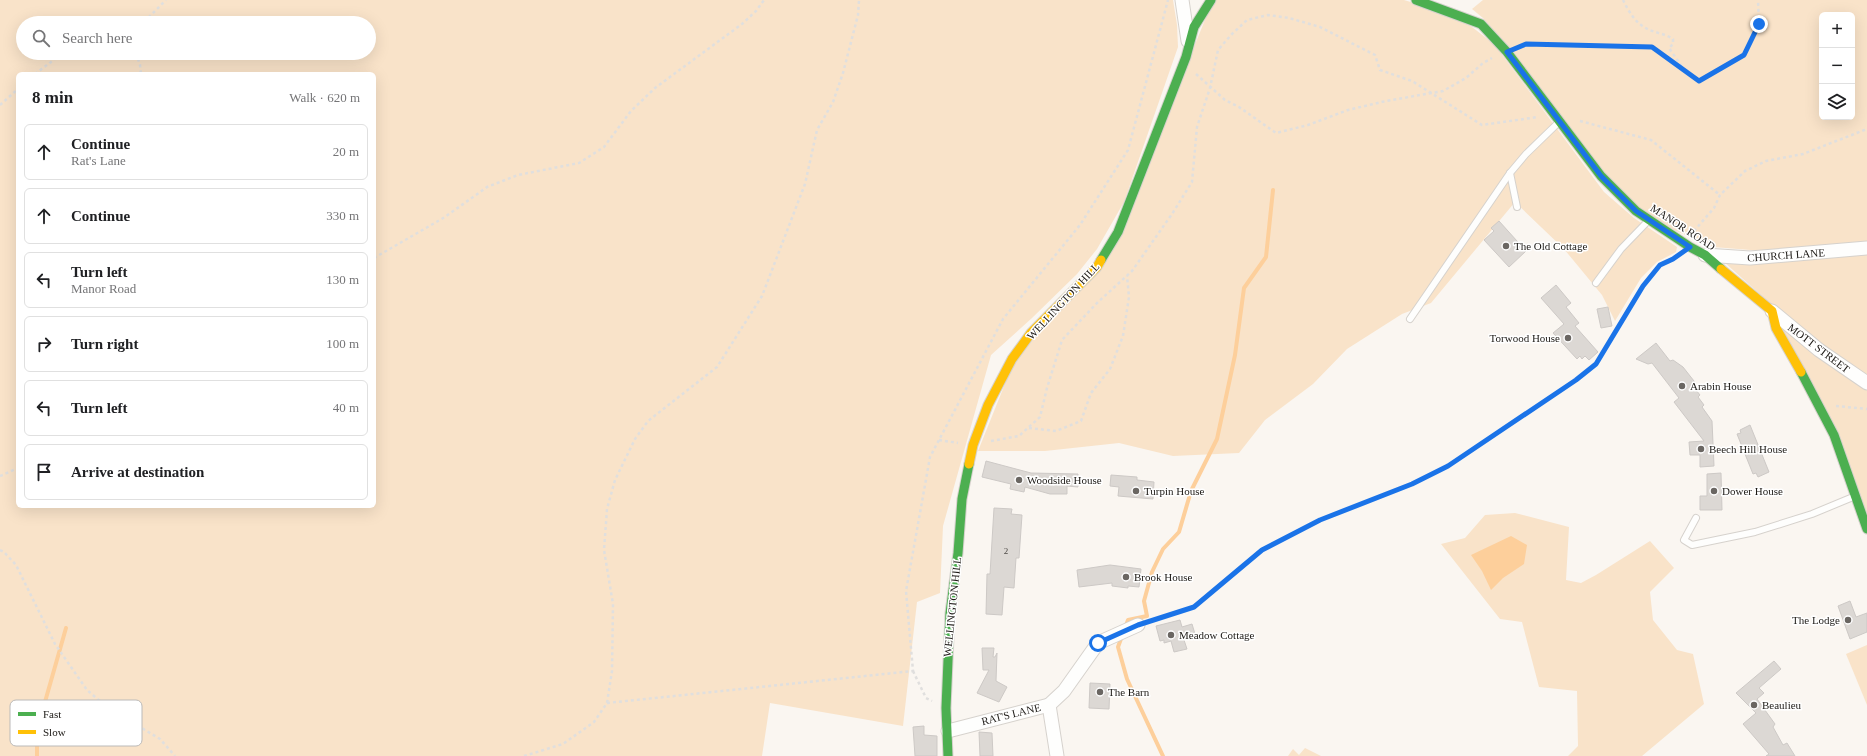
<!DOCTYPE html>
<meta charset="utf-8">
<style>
body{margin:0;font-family:Georgia,serif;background:#f2f2f2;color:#202124}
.controls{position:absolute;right:12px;top:12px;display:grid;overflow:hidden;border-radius:6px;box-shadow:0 4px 16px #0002}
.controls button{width:36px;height:36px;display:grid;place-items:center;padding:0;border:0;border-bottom:1px solid #e0e0e0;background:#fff;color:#202124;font:20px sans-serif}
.stop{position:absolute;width:12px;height:12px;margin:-9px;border:3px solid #1a73e8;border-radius:50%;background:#fff}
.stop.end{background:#1a73e8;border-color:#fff;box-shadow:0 1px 4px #0008}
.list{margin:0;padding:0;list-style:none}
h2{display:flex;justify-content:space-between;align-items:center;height:52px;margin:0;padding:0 16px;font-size:17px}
h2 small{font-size:13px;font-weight:400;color:#757577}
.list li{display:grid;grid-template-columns:26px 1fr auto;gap:12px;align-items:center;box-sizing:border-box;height:56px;margin:0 8px 8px;padding:0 8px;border:1px solid #e0e0e0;border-radius:6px}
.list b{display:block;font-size:15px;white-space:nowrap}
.list p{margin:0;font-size:13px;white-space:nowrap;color:#757577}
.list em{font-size:13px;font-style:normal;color:#757577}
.icon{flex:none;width:22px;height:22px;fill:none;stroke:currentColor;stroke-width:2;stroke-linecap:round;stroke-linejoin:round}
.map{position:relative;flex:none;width:1867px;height:756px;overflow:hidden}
.search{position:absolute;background:#fff;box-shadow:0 4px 16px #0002;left:16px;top:16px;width:360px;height:44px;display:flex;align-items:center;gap:10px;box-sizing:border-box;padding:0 14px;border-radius:22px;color:#757577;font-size:15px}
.panel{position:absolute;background:#fff;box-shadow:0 4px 16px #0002;left:16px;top:72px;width:360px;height:436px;border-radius:6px}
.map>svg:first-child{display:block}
.green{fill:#f9e3c9;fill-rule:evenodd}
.water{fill:#fdcf9b}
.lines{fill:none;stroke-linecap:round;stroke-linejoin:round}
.stream{stroke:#fdcf9b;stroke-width:4}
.building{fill:#dcd8d4;stroke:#cdc9c6}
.lane-casing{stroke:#d6d2cd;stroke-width:8}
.street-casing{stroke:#d6d2cd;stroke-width:15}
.fast-casing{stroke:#d6d2cd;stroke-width:11}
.slow-casing{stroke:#d6d2cd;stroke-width:11}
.path{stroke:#e0dfde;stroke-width:2.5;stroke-dasharray:3 3;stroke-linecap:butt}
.lane{stroke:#fefefd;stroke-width:6}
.street{stroke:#fefefd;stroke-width:13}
.fast{stroke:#4caf50;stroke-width:9}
.slow{stroke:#ffc107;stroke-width:9}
.route{stroke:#1a73e8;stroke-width:5}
.poi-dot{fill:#6a6662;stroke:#fff;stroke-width:1.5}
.labels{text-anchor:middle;stroke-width:3;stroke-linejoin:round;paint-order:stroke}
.number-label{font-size:9px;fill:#4c4945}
.street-label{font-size:11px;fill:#1c1915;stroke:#fff}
.poi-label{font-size:11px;fill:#1c1915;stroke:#fff;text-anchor:start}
.key{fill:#fff;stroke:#bbbab9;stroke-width:1}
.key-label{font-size:11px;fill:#1c1915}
</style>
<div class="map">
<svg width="1867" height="756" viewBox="0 0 1867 756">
<rect width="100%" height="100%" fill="#faf6f1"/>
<g class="green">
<path d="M 0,0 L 1173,0 L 1177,25 L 1178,47 L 1124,202 L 1097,249 L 1077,274 L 1032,318 L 991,355 L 943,526 L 940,593 L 917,602 L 903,726 L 770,703 L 762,756 L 0,756 ZM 23,23 L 369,23 L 369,53 L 23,53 ZM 18,74 L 374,74 L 374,506 L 18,506 Z"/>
<path d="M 1213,0 L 1404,0 L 1447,13 L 1472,27 L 1494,44 L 1604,192 L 1634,218 L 1677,247 L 1676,252 L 1657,262 L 1641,278 L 1615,321 L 1602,295 L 1564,249 L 1515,202 L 1431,303 L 1402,314 L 1347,349 L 1313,384 L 1265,420 L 1239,453 L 1173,456 L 1119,443 L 1045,451 L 978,451 L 1015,359 L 1109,257 Z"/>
<path d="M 1483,0 L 1867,0 L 1867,242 L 1763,251 L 1713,247 L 1674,230 L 1625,199 L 1483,18 L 1472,9 ZM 1822,15 L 1852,15 L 1852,117 L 1822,117 Z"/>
<path d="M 1867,254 L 1867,379 L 1790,321 L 1724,262 Z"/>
<path d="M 1781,326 L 1867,390 L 1867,515 Z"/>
<path d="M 1515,513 L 1569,527 L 1566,580 L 1581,583 L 1596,575 L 1650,541 L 1674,568 L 1650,592 L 1653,620 L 1677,650 L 1693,654 L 1704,704 L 1642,756 L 1568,756 L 1578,746 L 1577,691 L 1539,687 L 1522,622 L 1500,619 L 1441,544 L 1465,538 L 1485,515 Z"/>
<path d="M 1867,645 L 1867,705 L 1846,654 Z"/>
<path d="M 1305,748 L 1321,756 L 1288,756 L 1293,749 L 1299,755 Z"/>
</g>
<path class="water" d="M 1511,536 L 1527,545 L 1524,564 L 1503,578 L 1491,590 L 1482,571 L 1471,555 Z"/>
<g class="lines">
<g class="stream">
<path d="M 1125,628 L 1128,620 L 1147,616 L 1144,601 L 1152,572 L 1163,549 L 1179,532 L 1191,491 L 1217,439 L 1235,355 L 1244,288 L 1266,257 L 1273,190"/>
<path d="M 1122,636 L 1118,647 L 1127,679 L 1163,756"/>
<path d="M 37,756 L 37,730 L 66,628"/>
</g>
</g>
<g class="building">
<path d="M 1499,221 L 1526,251 L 1509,267 L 1484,240 L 1494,231 L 1491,228 Z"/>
<path d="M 1556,285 L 1571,303 L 1566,307 L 1579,323 L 1575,326 L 1598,352 L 1589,360 L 1585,356 L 1582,359 L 1580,356 L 1577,359 L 1553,333 L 1564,324 L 1541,298 Z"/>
<path d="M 1608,307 L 1612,326 L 1601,328 L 1597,309 Z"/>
<path d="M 1656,343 L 1670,361 L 1673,360 L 1683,367 L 1694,381 L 1696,390 L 1700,395 L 1698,397 L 1704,405 L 1702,407 L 1712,421 L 1714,466 L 1700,467 L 1700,455 L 1690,455 L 1689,442 L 1704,441 L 1674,402 L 1679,398 L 1652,363 L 1648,364 L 1636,359 Z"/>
<path d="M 1750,425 L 1769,472 L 1758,477 L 1756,473 L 1753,474 L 1737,434 L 1741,433 L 1740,430 Z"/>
<path d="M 986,461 L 1031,473 L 1078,474 L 1078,487 L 1067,486 L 1067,494 L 1050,494 L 1025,487 L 1024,492 L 1010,489 L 1011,484 L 982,477 Z"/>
<path d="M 1721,473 L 1722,510 L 1700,510 L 1700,496 L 1707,496 L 1707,474 Z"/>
<path d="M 1111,475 L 1137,477 L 1137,480 L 1154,482 L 1153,499 L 1118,496 L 1119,487 L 1110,486 Z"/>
<path d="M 994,508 L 1012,509 L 1011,514 L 1022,515 L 1019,558 L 1016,558 L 1014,588 L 1004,587 L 1002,615 L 986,614 L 987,574 L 990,574 Z"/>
<path d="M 1110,565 L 1141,569 L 1139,587 L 1128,586 L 1128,588 L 1112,586 L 1112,583 L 1079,587 L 1077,570 Z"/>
<path d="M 1850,601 L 1856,617 L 1867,613 L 1867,632 L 1850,639 L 1838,606 Z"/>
<path d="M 1180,620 L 1182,627 L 1192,624 L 1195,634 L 1183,637 L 1187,649 L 1174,652 L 1171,641 L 1164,643 L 1164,640 L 1160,641 L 1156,626 Z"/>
<path d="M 982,648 L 994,648 L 993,657 L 995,657 L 997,653 L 996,681 L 1007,687 L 999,702 L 977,693 L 989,670 L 983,670 Z"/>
<path d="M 1774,661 L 1781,669 L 1759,688 L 1764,693 L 1757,699 L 1775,724 L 1773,727 L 1783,745 L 1787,743 L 1795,756 L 1766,756 L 1769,754 L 1743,724 L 1756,713 L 1736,693 Z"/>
<path d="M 1090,683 L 1110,684 L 1109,709 L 1089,708 Z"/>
<path d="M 924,726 L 924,735 L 937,736 L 937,756 L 915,756 L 913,727 Z"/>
<path d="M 979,732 L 992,733 L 993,756 L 980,756 Z"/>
</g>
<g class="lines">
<g class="lane-casing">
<g id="lane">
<path d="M 1510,173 L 1517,207"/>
<path d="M 1596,283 L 1621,249 L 1648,221"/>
<path d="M 1410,319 L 1510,173 L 1526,154 L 1558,123"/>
<path d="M 1696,518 L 1684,540 L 1692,545 L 1755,532 L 1812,514 L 1853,497"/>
</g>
</g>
<g class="street-casing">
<g id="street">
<path d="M 1182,0 L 1188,41"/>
<path d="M 1705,255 L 1750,258 L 1867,248"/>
<path d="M 1772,311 L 1819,350 L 1867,383"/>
<path d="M 1049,705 L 1057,756"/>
<path d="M 948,731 L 1049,705 L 1064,691 L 1098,643 L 1138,625"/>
</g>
</g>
<g class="fast-casing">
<g id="fast">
<path d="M 1416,0 L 1481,24 L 1507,52 L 1601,176 L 1636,211 L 1690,247 L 1705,255 L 1721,269"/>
<path d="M 1101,260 L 1118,232 L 1186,57 L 1194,27 L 1211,0"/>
<path d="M 1801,372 L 1834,435 L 1867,529"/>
<path d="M 948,756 L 946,708 L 950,613 L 958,553 L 962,499 L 969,464"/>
</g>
</g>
<g class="slow-casing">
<g id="slow">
<path d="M 1721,269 L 1772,311 L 1776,328 L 1801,372"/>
<path d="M 969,464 L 973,445 L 988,405 L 1012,359 L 1031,333 L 1097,267 L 1101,260"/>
</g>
</g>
<g class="path">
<path d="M 1623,0 C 1628,10 1634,21 1644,27 C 1653,33 1664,33 1673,39 L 1673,44 L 1669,48 L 1683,68"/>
<path d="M 138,23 L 148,18 L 166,0"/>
<path d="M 1521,46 L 1526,44 L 1652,47 L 1699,81 L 1744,55 L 1759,24 L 1758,0"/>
<path d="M 136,53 L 140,65 L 141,74"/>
<path d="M 35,74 L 63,53"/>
<path d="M 1196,74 L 1225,100 L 1239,107 L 1276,133 L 1308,125 L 1348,110 L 1386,101 L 1443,91 L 1466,78 L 1483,63 L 1492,58"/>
<path d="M 0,105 L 18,89"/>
<path d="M 1580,121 L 1651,140 L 1720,195"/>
<path d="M 1694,231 L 1714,208 L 1720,195 L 1745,171 L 1766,161 L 1803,154 L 1867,129"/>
<path d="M 374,258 L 445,217 L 487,187 L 518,175 L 579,163 L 604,147 L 631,111 L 655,88 L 742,24 L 756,11 L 764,0"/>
<path d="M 1836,406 L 1867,409"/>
<path d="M 1029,428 L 1056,431 L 1081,421 L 1091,393 L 1110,369 L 1123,336 L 1129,297 L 1127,276"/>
<path d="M 939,440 L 958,443"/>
<path d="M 991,441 L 1019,436 L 1040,417 L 1047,388 L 1062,340 L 1097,303 L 1132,271 L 1172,214 L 1192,182 L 1197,127 L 1210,88 L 1218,50 L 1231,35 L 1247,20 L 1268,15 L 1289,18 L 1320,27 L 1375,55 L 1380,70 L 1412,81 L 1482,125 L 1538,117"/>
<path d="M 0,476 L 18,468"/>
<path d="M 0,550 L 4,552 L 16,565 L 55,644 L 87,690 L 107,707 L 160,739 L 175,756"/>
<path d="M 1149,622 L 1194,607 L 1262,550 L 1320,520 L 1412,484 L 1447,466 L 1576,380 L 1596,364 L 1643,286 L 1660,265 L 1676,257"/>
<path d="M 913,671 L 926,698 L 932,701"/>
<path d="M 607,703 L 913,671 L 906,591 L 930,457 L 1003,319 L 1080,225 L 1128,150 L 1168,0"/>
<path d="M 524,756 L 563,744 L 594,722 L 607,703 L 612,671 L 613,604 L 604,550 L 607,509 L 615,480 L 635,439 L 648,421 L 717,367 L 762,296 L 805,184 L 817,130 L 833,102 L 843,73 L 858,15 L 859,0"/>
</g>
<use href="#lane" class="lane"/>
<use href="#street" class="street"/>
<use href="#fast" class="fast"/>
<use href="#slow" class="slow"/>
</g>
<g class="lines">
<path class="route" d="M 1098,643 L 1138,625 L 1194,607 L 1262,550 L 1320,520 L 1412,484 L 1448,466 L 1576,380 L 1596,364 L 1643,286 L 1660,265 L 1673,259 L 1690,247 L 1636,211 L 1601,176 L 1507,52 L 1526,44 L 1652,47 L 1699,81 L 1744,55 L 1759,24"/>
</g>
<g class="poi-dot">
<circle cx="1506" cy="246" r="4"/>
<circle cx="1568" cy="338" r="4"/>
<circle cx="1682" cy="386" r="4"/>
<circle cx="1701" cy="449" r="4"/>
<circle cx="1019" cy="480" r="4"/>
<circle cx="1136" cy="491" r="4"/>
<circle cx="1714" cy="491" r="4"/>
<circle cx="1126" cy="577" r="4"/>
<circle cx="1848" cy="620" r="4"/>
<circle cx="1171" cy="635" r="4"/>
<circle cx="1100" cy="692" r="4"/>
<circle cx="1754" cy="705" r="4"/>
</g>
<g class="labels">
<g class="number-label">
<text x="1006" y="554">2</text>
</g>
<g class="street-label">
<text transform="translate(1683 227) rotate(33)" y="4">MANOR ROAD</text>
<text transform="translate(1786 255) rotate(-4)" y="4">CHURCH LANE</text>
<text transform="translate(1063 301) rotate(-47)" y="4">WELLINGTON HILL</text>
<text transform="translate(1819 348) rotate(37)" y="4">MOTT STREET</text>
<text transform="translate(952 607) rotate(-84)" y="4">WELLINGTON HILL</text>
<text transform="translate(1011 714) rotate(-14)" y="4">RAT'S LANE</text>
</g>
<g class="poi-label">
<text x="1514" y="250">The Old Cottage</text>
<text x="1560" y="342" text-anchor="end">Torwood House</text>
<text x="1690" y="390">Arabin House</text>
<text x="1709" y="453">Beech Hill House</text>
<text x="1027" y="484">Woodside House</text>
<text x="1144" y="495">Turpin House</text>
<text x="1722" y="495">Dower House</text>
<text x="1134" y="581">Brook House</text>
<text x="1840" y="624" text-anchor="end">The Lodge</text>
<text x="1179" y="639">Meadow Cottage</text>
<text x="1108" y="696">The Barn</text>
<text x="1762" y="709">Beaulieu</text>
</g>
</g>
<rect x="10" y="700" width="132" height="46" rx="6" class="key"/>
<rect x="18" y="712" width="18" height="4" fill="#4caf50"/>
<rect x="18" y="730" width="18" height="4" fill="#ffc107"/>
<g class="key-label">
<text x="43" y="718">Fast</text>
<text x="43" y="736">Slow</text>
</g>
</svg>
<div class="controls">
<button>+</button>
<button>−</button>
<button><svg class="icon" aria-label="layers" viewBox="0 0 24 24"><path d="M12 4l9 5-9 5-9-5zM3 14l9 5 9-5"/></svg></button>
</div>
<div class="stop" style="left:1098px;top:643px"></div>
<div class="stop end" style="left:1759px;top:24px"></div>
<div class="search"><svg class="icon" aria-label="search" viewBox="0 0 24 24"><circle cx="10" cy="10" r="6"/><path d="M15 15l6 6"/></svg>Search here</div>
<section class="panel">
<h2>8 min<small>Walk · 620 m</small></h2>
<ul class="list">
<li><svg class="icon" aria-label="ahead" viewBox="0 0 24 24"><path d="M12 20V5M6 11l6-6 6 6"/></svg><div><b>Continue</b><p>Rat's Lane</p></div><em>20 m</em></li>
<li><svg class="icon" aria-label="ahead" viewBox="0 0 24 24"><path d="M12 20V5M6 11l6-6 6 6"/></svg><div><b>Continue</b></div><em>330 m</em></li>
<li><svg class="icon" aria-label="left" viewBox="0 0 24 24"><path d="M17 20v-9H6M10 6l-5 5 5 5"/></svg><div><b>Turn left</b><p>Manor Road</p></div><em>130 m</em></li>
<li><svg class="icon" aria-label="right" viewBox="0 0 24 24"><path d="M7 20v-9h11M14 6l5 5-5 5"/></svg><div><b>Turn right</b></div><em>100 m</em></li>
<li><svg class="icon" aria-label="left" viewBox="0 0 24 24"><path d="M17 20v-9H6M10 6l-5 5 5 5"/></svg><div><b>Turn left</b></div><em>40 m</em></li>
<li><svg class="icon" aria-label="arrive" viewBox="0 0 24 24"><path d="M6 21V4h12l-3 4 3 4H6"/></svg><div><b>Arrive at destination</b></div></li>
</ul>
</section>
</div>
